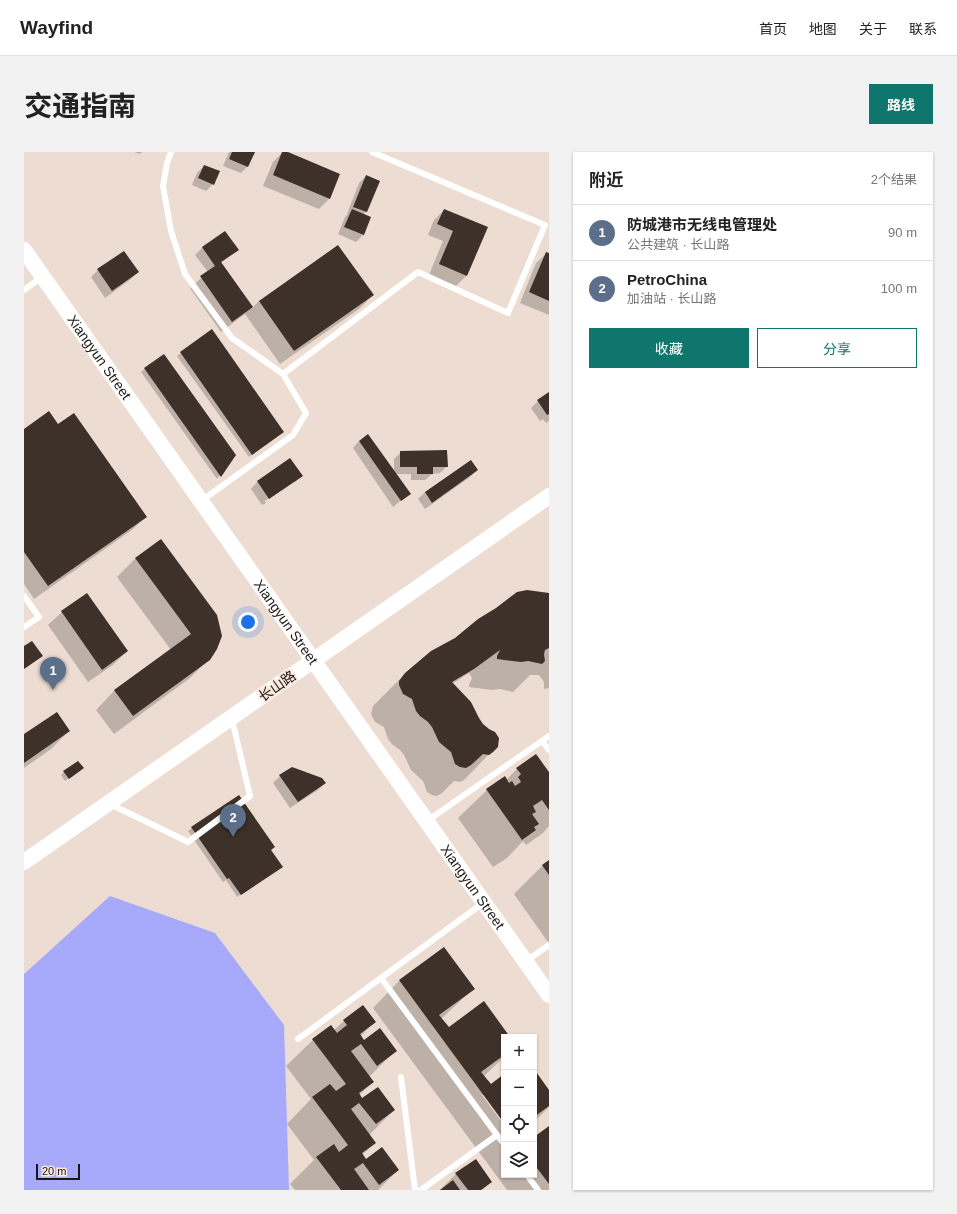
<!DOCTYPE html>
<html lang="zh">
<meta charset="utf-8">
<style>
body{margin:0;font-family:Helvetica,"Noto Sans SC",sans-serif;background:#f2f2f2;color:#222}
.controls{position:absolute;right:12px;bottom:12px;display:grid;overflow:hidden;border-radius:0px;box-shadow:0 1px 3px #0004}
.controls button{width:36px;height:36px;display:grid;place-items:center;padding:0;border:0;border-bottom:1px solid #e0e0e0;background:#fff;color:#222;font:20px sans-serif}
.scale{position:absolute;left:12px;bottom:10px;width:44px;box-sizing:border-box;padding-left:4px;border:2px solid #1e1814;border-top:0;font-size:11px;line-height:14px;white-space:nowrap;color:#1e1814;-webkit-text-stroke:3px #fae9de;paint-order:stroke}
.you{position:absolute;left:224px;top:470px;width:14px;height:14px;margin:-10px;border:3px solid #fff;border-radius:50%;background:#1a73e8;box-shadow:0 0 0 6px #1a73e833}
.badge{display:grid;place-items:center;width:26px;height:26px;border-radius:50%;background:#0f766e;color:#fff;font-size:13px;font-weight:700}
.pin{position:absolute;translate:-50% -33px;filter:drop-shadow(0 1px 2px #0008)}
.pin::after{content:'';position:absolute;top:21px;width:14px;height:12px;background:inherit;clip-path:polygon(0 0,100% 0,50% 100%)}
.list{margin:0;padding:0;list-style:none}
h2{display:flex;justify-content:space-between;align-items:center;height:52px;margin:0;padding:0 16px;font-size:17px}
h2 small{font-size:13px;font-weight:400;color:#767676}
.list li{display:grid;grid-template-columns:26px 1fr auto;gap:12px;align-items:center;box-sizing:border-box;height:56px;padding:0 16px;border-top:1px solid #e0e0e0}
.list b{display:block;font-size:15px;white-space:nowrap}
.list p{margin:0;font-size:13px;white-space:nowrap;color:#767676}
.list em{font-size:13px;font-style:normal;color:#767676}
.actions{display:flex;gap:8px;padding:12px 16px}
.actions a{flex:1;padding:9px 0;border:1px solid #0f766e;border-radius:0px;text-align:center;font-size:14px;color:#0f766e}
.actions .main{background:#0f766e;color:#fff}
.icon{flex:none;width:22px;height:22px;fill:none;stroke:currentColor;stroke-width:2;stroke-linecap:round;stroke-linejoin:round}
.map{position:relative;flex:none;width:525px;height:1038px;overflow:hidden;border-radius:0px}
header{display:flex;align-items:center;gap:24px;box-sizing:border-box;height:56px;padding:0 20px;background:#fff;border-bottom:1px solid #e0e0e0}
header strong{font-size:19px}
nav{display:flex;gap:22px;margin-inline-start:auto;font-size:14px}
.intro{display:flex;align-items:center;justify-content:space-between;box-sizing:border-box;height:96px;padding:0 24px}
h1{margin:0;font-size:28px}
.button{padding:10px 18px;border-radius:0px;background:#0f766e;color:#fff;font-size:14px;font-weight:700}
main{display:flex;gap:24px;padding:0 24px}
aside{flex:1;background:#fff;border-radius:0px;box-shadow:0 1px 3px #0004}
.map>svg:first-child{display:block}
.green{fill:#a7a9fb}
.shadow{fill:#0003}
.building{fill:#3e3129}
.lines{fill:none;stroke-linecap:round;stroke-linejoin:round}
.service{stroke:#fff;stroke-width:6}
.tertiary{stroke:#fff;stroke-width:16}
.labels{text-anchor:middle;stroke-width:4;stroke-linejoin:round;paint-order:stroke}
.street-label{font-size:14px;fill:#1e1814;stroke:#fae9de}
</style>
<header>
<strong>Wayfind</strong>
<nav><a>首页</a><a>地图</a><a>关于</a><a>联系</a></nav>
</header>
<div class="intro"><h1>交通指南</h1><a class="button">路线</a></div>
<main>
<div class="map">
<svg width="525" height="1038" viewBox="0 0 525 1038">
<rect width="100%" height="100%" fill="#eddcd1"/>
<path class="green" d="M 86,744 L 191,781 L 260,873 L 265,1038 L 0,1038 L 0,822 Z"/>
<g class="shadow">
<path d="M 110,0 L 118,0 L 116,2 Z"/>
<path d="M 205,0 L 229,0 L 224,14 L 217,21 L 199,14 Z"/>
<path d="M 259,0 L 261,0 L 305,47 L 295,57 L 239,34 L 249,10 Z"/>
<path d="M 180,14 L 189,32 L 182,39 L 168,33 L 173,21 Z"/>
<path d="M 342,24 L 355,29 L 342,60 L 339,63 L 346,66 L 339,83 L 332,90 L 314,82 L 321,65 L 324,62 L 323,62 L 335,31 Z"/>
<path d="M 420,58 L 462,76 L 442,124 L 432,134 L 405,123 L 419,89 L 404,83 L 410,68 Z"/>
<path d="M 201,80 L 213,98 L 197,111 L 228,156 L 235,149 L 314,94 L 349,143 L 335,157 L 256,212 L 221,162 L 197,180 L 166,136 L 184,120 L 171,103 L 178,96 Z"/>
<path d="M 100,100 L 114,120 L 107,127 L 81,146 L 67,125 L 74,118 Z"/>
<path d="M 523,101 L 525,102 L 525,163 L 496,151 L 512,111 Z"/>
<path d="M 157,201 L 259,280 L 225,305 L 153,204 Z"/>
<path d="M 121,217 L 210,303 L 193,327 L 117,220 Z"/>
<path d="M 525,241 L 525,269 L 522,271 L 519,267 L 516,269 L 507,256 L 514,249 Z"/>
<path d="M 34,273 L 122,364 L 108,378 L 10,447 L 0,432 L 0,278 Z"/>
<path d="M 335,289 L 370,320 L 370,307 L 377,300 L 423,314 L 416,321 L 408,322 L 401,328 L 387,328 L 387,322 L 371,322 L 385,342 L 369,355 L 329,296 Z"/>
<path d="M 266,307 L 277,324 L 271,330 L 271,328 L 241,349 L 242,351 L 238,353 L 227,337 L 233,330 Z"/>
<path d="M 453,318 L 446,325 L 401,357 L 394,347 L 401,340 Z"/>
<path d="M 137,388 L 185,507 L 166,526 L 90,582 L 72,558 L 90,539 L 147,498 L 93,425 L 112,406 Z"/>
<path d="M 525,442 L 525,536 L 520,537 L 520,530 L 515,523 L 506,523 L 489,540 L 476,537 L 468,538 L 445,535 L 445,533 L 448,526 L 445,521 L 428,532 L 468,599 L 440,628 L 436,630 L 430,629 L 418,641 L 413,644 L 408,643 L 403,640 L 399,629 L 387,618 L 380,603 L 376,598 L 368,592 L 364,587 L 360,575 L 351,570 L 347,562 L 349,554 L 382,521 Z"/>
<path d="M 38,460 L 103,499 L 89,513 L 64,530 L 24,473 Z"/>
<path d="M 45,579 L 27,597 L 0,616 L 0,584 Z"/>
<path d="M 512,604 L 525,622 L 525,674 L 519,681 L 502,693 L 499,689 L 483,706 L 469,715 L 434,666 L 463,638 L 480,626 L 482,628 L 493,617 Z"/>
<path d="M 55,619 L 41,629 L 37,623 L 40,620 Z"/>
<path d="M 256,624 L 301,631 L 294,638 L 266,656 L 249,631 Z"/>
<path d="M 168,676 L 246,698 L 254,718 L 213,745 L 202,728 L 199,730 L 164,679 Z"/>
<path d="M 525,709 L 525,790 L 524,790 L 490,742 L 518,714 Z"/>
<path d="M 420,797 L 449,837 L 417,867 L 424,877 L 485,885 L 480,885 L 480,905 L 460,924 L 466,934 L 480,923 L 480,970 L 460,943 L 458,943 L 480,973 L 480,1023 L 510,1023 L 510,986 L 525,975 L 525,1038 L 483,1038 L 349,856 L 375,829 Z"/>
<path d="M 339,855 L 350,870 L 336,885 L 339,889 L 371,899 L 345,925 L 349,930 L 335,943 L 338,948 L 370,958 L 345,983 L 351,991 L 338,1003 L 342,1008 L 374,1018 L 354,1038 L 271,1038 L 266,1032 L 290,1008 L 263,972 L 287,947 L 262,914 L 289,888 L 310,878 L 320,869 Z"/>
<path d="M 510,919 L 525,939 L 525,955 L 510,970 Z"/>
<path d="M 432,1022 L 467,1029 L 458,1038 L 416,1038 Z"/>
</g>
<g class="building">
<path d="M 208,0 L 231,0 L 224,15 L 205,7 Z"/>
<path d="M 258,0 L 264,0 L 316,22 L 306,47 L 249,23 Z"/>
<path d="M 180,13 L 196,19 L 190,33 L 174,26 Z"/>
<path d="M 342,23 L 356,29 L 343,60 L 329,55 Z"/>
<path d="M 328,57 L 347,65 L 340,83 L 320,75 Z"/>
<path d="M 420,57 L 464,75 L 443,124 L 415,112 L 429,79 L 413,72 Z"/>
<path d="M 201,79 L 215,98 L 197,110 L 229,155 L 208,170 L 176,124 L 191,114 L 178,95 Z"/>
<path d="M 314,93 L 350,143 L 270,199 L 235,149 Z"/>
<path d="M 100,99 L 115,120 L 88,139 L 73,117 Z"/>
<path d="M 522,100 L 525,101 L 525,149 L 505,140 Z"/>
<path d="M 188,177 L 260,280 L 228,303 L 156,200 Z"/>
<path d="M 140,202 L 212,303 L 197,325 L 120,216 Z"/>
<path d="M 525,240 L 525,262 L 523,263 L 513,248 Z"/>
<path d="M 25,259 L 34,272 L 50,261 L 123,365 L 24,434 L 0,400 L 0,277 Z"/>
<path d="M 344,282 L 387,342 L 377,349 L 335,289 Z"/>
<path d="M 423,298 L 424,315 L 409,315 L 409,322 L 393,322 L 393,315 L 376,315 L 376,299 Z"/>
<path d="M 266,306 L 279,324 L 245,347 L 233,329 Z"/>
<path d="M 447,308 L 454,318 L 408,351 L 401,340 Z"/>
<path d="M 137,387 L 193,463 L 198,484 L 193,497 L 186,508 L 109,564 L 90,538 L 167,482 L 111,406 Z"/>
<path d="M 503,438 L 525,441 L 525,496 L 521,498 L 520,502 L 521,509 L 518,512 L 504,509 L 497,510 L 473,507 L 473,504 L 476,498 L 450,517 L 428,530 L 447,550 L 455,566 L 459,572 L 465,577 L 471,580 L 475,586 L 474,595 L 469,600 L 465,603 L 459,602 L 447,613 L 442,616 L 436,615 L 431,612 L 427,600 L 415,590 L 408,575 L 404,570 L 396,564 L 392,559 L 388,547 L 379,542 L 375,533 L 375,529 L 381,521 L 407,499 L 431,486 L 454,467 L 472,456 L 493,440 Z"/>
<path d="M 63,441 L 104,499 L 78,518 L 37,459 Z"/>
<path d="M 8,489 L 19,504 L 0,517 L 0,494 Z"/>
<path d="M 33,560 L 46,579 L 0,611 L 0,582 Z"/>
<path d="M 512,602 L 525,620 L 525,658 L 518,648 L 509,654 L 512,660 L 508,662 L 515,672 L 510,675 L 512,678 L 498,688 L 462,637 L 481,624 L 485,631 L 488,629 L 491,634 L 497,630 L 494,625 L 497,622 L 492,616 Z"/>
<path d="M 54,609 L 60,616 L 45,627 L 39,619 Z"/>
<path d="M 268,615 L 298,626 L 302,631 L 274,650 L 255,623 Z"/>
<path d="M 215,643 L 251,695 L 247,698 L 259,715 L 217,743 L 205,726 L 203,727 L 167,675 Z"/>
<path d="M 525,708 L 525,723 L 518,713 Z"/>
<path d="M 420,795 L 451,837 L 415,863 L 425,875 L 460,849 L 486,885 L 480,885 L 480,903 L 457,920 L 467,932 L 480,922 L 480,971 L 375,828 Z"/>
<path d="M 339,853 L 352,870 L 336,882 L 340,888 L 356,876 L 373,899 L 353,914 L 337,892 L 327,899 L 350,930 L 335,941 L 338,946 L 354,935 L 371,958 L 352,972 L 335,951 L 327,957 L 352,991 L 338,1001 L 342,1007 L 358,995 L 375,1018 L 355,1033 L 339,1011 L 330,1017 L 345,1038 L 317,1038 L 292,1005 L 310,992 L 315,1000 L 324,993 L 288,945 L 306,932 L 312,939 L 322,932 L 288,887 L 307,873 L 313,881 L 323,873 L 319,868 Z"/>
<path d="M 510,917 L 525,938 L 525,954 L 510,965 Z"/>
<path d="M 525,974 L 525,1032 L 510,1012 L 510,985 Z"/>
<path d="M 452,1007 L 468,1030 L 457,1038 L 444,1038 L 431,1021 Z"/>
<path d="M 429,1028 L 436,1038 L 416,1038 Z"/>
</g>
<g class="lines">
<g class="service">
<path d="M 147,0 L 143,11 L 139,34 L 147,79 L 161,122 L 208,186 L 259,222 L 282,261 L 269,283 L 177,349"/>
<path d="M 0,138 L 18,125"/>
<path d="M 259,222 L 394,120 L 484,161 L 521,73 L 348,0"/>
<path d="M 0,444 L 15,465 L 0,475"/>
<path d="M 518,589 L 525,598"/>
<path d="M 86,652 L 164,690 L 226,644 L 208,567"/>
<path d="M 403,669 L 525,584"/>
<path d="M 502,809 L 525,793"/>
<path d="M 357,826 L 473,983 L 397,1038"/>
<path d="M 274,887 L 459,751"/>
<path d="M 377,925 L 391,1038"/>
<path d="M 473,983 L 480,992"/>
<path d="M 503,1023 L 514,1038"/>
</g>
<g class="tertiary">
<path id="s1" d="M 0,98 L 525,843"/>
<path d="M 0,710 L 525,344"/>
</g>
</g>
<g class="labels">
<g class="street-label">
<text dy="5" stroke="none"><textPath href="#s1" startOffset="131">Xiangyun Street</textPath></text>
<text dy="5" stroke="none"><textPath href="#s1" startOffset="455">Xiangyun Street</textPath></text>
<text transform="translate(253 534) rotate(-35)" y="5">长山路</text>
<text dy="5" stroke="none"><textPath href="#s1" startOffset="779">Xiangyun Street</textPath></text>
</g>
</g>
</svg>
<div class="controls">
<button>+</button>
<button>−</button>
<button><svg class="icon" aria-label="locate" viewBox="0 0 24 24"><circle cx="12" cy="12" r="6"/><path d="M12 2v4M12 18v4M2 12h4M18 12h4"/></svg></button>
<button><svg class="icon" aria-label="layers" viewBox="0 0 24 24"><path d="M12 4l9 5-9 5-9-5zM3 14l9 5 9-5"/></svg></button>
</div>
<div class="scale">20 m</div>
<div class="you"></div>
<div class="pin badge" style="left:29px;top:538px;background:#5c6f8a">1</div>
<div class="pin badge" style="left:209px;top:685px;background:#5c6f8a">2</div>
</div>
<aside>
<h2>附近<small>2个结果</small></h2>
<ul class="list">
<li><span class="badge" style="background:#5c6f8a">1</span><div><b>防城港市无线电管理处</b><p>公共建筑 · 长山路</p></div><em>90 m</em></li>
<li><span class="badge" style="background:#5c6f8a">2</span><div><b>PetroChina</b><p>加油站 · 长山路</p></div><em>100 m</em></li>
</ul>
<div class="actions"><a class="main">收藏</a><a>分享</a></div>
</aside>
</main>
